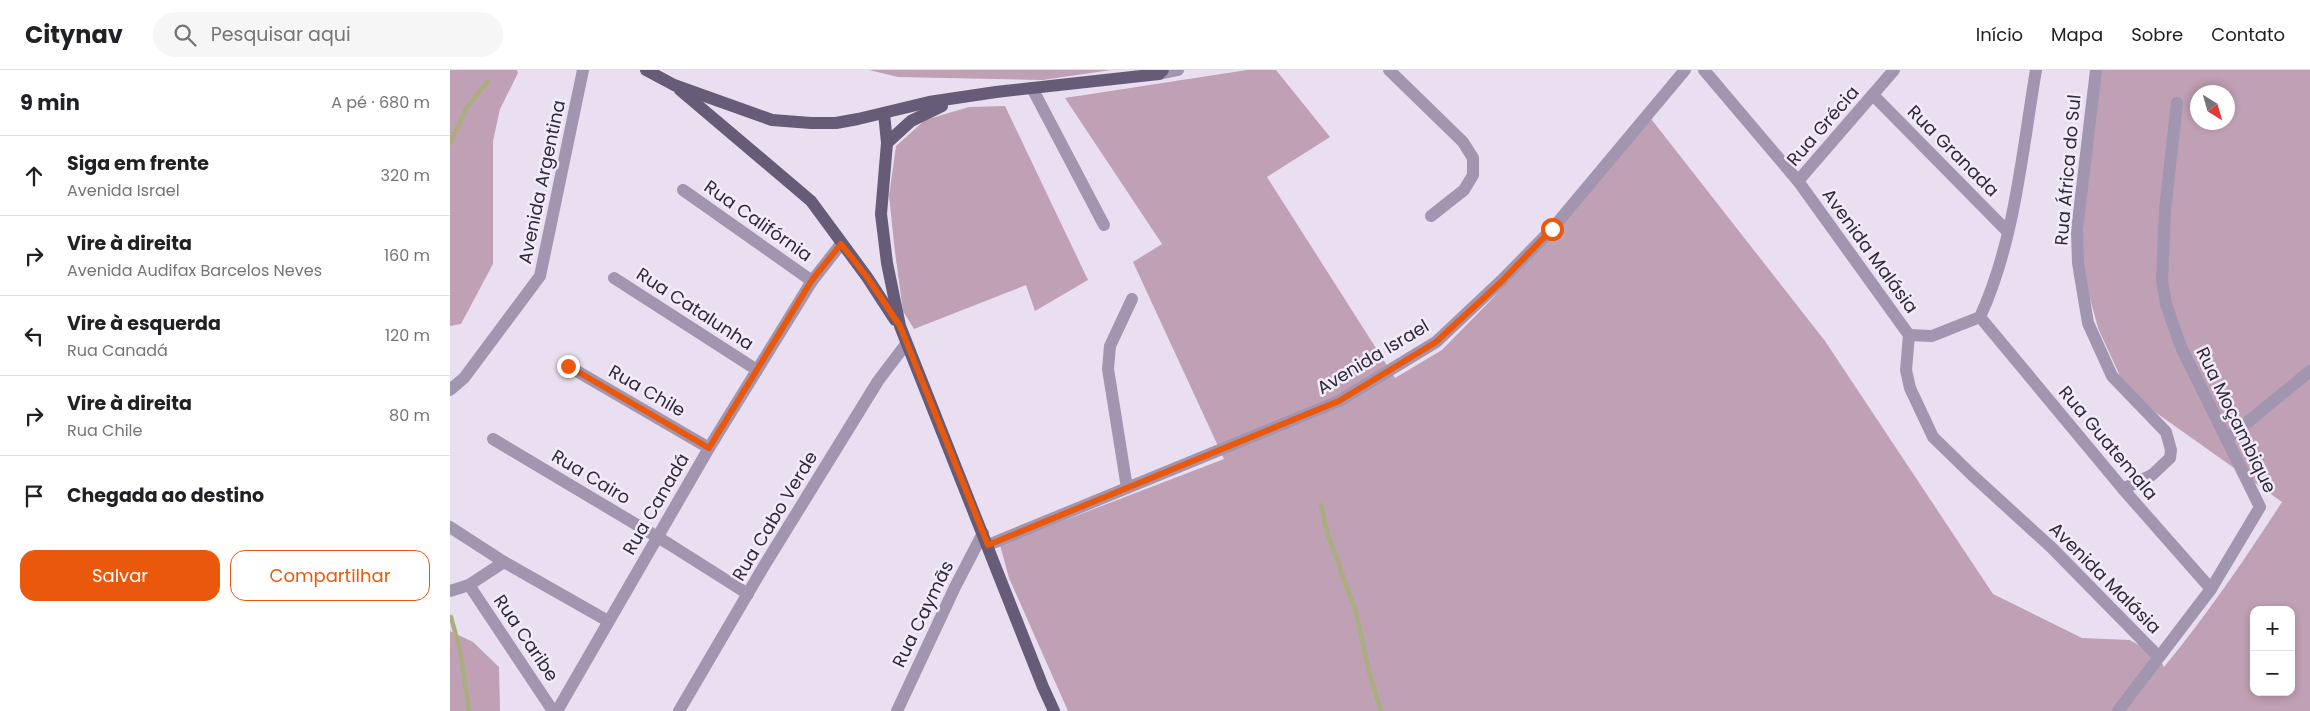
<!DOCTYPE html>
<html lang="pt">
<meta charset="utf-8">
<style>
body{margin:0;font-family:Poppins,sans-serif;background:#f6f6f6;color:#202124}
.controls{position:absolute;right:15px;bottom:15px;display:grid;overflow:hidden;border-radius:10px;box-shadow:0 2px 8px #0003}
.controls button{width:45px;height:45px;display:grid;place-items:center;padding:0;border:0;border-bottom:1px solid #e0e0e0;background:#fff;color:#202124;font:25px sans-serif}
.compass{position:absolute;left:1740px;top:15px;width:45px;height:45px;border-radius:50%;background:#fff;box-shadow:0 2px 8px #0003;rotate:143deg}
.stop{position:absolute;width:15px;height:15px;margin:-11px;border:4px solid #ea580c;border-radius:50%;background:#fff}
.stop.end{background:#ea580c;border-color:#fff;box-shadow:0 1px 5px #0008}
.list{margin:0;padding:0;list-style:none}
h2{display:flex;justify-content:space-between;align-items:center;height:65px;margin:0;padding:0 20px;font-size:21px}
h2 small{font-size:16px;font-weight:400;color:#757577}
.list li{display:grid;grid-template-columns:32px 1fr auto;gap:15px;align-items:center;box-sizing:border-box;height:80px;padding:0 20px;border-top:1px solid #e0e0e0}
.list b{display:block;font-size:19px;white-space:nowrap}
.list p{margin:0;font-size:16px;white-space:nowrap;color:#757577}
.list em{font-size:16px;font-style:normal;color:#757577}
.actions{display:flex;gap:10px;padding:15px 20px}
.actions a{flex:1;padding:11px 0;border:1px solid #ea580c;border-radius:15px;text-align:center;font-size:18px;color:#ea580c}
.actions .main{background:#ea580c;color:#fff}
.icon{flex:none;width:28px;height:28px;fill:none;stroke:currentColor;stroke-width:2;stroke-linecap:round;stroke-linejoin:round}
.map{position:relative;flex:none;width:1860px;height:641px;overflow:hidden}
header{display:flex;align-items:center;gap:30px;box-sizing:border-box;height:70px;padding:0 25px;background:#fff;border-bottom:1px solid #e0e0e0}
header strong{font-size:24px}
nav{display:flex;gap:28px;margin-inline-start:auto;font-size:18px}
.search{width:350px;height:45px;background:#f6f6f6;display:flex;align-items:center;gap:12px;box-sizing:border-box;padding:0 18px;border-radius:28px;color:#757577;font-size:19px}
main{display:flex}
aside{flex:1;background:#fff}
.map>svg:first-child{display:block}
.green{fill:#c0a0b4;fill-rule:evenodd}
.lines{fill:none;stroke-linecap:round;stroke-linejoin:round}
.stream{stroke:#a9ad80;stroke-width:4.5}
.minor{stroke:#a195af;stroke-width:12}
.major{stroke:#675c78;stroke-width:12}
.route{stroke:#ea580c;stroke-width:6}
.labels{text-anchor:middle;stroke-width:5;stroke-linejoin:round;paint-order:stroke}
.street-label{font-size:18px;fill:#2f2a37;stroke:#f3ebf9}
</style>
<header>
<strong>Citynav</strong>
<div class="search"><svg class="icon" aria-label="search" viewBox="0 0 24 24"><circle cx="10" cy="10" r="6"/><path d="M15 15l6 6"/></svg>Pesquisar aqui</div>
<nav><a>Início</a><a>Mapa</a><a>Sobre</a><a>Contato</a></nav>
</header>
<main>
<aside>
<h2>9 min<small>A pé · 680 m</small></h2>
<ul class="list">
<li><svg class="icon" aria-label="ahead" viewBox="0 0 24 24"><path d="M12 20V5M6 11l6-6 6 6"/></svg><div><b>Siga em frente</b><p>Avenida Israel</p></div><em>320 m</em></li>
<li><svg class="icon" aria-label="right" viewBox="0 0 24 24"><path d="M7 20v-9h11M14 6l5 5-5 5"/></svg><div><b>Vire à direita</b><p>Avenida Audifax Barcelos Neves</p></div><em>160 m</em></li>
<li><svg class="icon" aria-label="left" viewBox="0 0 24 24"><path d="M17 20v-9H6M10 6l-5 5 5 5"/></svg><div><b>Vire à esquerda</b><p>Rua Canadá</p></div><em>120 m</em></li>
<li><svg class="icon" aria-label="right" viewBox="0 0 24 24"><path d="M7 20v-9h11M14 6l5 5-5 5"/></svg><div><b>Vire à direita</b><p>Rua Chile</p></div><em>80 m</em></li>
<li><svg class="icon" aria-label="arrive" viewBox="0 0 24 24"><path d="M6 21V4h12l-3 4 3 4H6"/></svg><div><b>Chegada ao destino</b></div></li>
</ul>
<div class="actions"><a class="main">Salvar</a><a>Compartilhar</a></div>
</aside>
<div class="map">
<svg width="1860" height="641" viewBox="0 0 1860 641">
<rect width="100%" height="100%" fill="#e9dff1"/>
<g class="green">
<path d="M 0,0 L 67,0 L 68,3 L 50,39 L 43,71 L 43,194 L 11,254 L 0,256 Z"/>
<path d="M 419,0 L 661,0 L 593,10 L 448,7 Z"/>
<path d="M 797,0 L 826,0 L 880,67 L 817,107 L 945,308 L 992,280 L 1038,233 L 1090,178 L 1198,45 L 1375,271 L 1543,524 L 1632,568 L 1680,570 L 1709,587 L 1714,597 C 1757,545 1795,489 1832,432 L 1705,342 L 1670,306 L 1648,258 L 1635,210 L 1630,168 L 1646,0 L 1860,0 L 1860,641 L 618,641 L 559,508 L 550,475 L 774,389 L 683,192 L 712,174 L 615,28 ZM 1748,22 L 1778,22 L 1778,52 L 1748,52 ZM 1804,540 L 1841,540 L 1841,622 L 1804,622 Z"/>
<path d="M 555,36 L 638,210 L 585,241 L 576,215 L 464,259 L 453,241 L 445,182 L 439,126 L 446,76 L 475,50 L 519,37 Z"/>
<path d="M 0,561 L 23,572 L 49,597 L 50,641 L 0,641 Z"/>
</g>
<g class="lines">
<g class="stream">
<path d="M 0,73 L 17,37 L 38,11"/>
<path d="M 871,435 L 878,465 L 906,542 L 919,602 L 931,641"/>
<path d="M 1,547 L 10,580 L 19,641"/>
</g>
<g class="minor">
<path d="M 939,0 L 1013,72 L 1023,88 L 1023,105 L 1014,120 L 981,146"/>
<path d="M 1254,0 L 1348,111 L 1459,265 L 1456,300 L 1460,318 L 1483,367 L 1522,405 L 1602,478 L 1709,587"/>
<path d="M 1646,0 L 1627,160 L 1628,193 L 1638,253 L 1662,306 L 1716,362 L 1721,380 L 1720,388 L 1702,405 L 1673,419"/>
<path d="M 709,4 L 728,0"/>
<path d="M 582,18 L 654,155"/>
<path d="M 1423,25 L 1558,162"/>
<path d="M 1348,111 L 1444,0"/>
<path d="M 233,120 L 362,211"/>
<path d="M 164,208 L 307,300"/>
<path d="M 1530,247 L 1673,419 L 1761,519"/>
<path d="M 1459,265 L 1482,266 L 1530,247 C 1565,171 1572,82 1586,0"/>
<path d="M 118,296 L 259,378"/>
<path d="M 0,320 L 14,308 L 90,206 L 133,0"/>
<path d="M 43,369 L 219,474 L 298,524"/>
<path d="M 1777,369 L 1860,301"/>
<path d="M 677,418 L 658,299 L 660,276 L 682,229"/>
<path d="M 0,457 L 54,492"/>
<path d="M 538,475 L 889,331 L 986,272 L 1051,211 L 1102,159 L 1235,0"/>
<path d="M 19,515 L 103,641"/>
<path d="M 0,521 L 19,515 L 54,492 L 158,551"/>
<path d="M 107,641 L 259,378 L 362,211 L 391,174"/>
<path d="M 229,641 L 314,496 L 428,311 L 456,274"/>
<path d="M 447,641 L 505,517 L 533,463"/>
<path d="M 1668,641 L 1761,519 L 1810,437 L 1731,277 L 1716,234 L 1712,210 L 1715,140 L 1727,33"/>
</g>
<g class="major">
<path d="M 196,0 L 224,15 L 322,50 L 361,53 L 386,53 L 408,49 L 479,32 L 546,22 L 709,4 L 713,0"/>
<path d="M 230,20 L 361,131 L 417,207 L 445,250"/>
<path d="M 434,43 L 437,73 L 431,144 L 437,193 L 450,256 L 593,617 L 604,641"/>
<path d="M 437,73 L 461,51 L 492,36"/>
</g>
</g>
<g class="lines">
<path class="route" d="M 118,296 L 259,378 L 362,210 L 391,174 L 417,207 L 450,256 L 538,475 L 889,331 L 986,272 L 1051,212 L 1102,159"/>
</g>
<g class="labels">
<g class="street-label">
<text transform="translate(1373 56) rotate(-49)" y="6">Rua Grécia</text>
<text transform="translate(1503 81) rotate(45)" y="6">Rua Granada</text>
<text transform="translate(1618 100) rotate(-85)" y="6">Rua África do Sul</text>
<text transform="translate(92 112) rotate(-78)" y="6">Avenida Argentina</text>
<text transform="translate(308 151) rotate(35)" y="6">Rua Califórnia</text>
<text transform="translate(1420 181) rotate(54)" y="6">Avenida Malásia</text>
<text transform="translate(245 239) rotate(33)" y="6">Rua Catalunha</text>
<text transform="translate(923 287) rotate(-31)" y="6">Avenida Israel</text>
<text transform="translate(197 321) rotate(30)" y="6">Rua Chile</text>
<text transform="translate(1786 350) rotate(64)" y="6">Rua Moçambique</text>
<text transform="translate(1658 373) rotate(50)" y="6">Rua Guatemala</text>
<text transform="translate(141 407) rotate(31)" y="6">Rua Cairo</text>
<text transform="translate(206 434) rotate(-60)" y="6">Rua Canadá</text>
<text transform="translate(325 446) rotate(-59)" y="6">Rua Cabo Verde</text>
<text transform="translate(1655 508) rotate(45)" y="6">Avenida Malásia</text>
<text transform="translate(473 544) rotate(-64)" y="6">Rua Caymãs</text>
<text transform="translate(76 568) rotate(56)" y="6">Rua Caribe</text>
</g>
</g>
</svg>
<div class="controls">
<button>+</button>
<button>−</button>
</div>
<svg class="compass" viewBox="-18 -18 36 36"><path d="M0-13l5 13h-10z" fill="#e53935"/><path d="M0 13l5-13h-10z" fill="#757577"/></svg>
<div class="stop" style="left:1102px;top:159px"></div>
<div class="stop end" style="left:118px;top:296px"></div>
</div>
</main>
